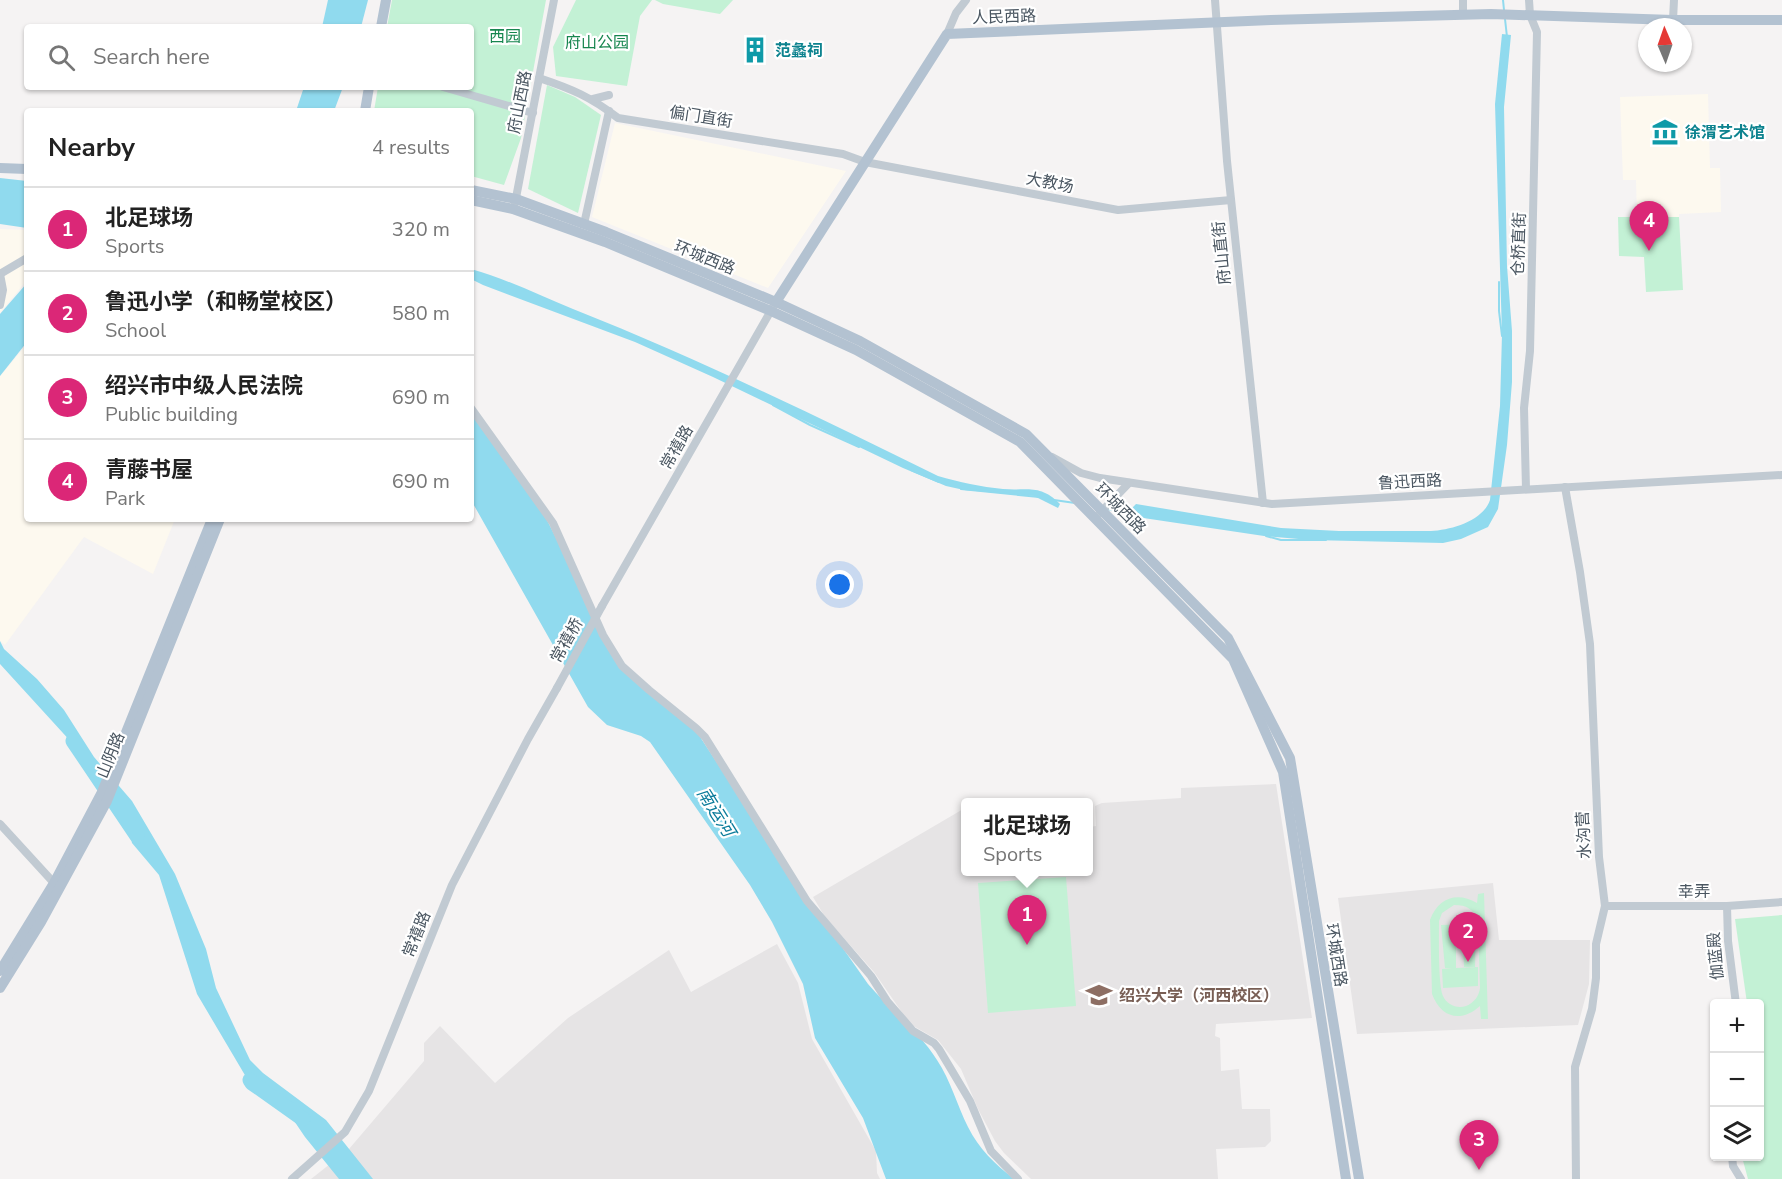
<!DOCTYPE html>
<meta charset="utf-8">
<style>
body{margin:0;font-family:"Nunito Sans","Noto Sans SC",sans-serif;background:#f2f2f2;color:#222}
.controls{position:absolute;right:18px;bottom:18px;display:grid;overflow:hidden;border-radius:6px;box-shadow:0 2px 4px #0004}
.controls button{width:54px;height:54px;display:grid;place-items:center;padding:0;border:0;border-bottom:2px solid #e0e0e0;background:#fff;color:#222;font:30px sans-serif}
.compass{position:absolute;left:1638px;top:18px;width:54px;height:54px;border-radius:50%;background:#fff;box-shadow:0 2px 4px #0004;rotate:358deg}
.you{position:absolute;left:840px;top:585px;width:21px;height:21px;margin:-15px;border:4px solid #fff;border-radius:50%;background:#1a73e8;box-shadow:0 0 0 9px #1a73e833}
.badge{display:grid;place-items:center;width:39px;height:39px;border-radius:50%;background:#db2777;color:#fff;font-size:20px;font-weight:700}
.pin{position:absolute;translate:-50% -50px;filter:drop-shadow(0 2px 3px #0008)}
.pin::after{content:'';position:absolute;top:32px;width:21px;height:18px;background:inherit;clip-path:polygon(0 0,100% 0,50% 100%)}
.popup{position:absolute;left:961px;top:798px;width:132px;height:78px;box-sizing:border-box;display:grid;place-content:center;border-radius:6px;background:#fff;filter:drop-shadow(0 2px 4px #0005);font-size:20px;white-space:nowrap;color:#767676}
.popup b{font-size:22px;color:#222}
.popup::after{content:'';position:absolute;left:50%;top:100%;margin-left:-12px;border:12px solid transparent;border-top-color:#fff}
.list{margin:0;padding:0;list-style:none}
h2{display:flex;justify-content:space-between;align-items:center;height:78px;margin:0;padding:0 24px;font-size:26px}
h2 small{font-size:20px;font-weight:400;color:#767676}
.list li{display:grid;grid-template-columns:39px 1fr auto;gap:18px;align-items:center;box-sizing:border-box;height:84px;padding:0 24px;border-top:2px solid #e0e0e0}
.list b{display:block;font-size:22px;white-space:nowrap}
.list p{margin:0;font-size:20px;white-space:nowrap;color:#767676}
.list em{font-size:20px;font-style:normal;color:#767676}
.icon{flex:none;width:33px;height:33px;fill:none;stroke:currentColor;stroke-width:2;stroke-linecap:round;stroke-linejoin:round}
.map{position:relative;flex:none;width:1782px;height:1179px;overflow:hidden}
.search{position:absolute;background:#fff;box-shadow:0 2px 4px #0004;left:24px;top:24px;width:450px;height:66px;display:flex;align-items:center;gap:15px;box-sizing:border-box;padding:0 21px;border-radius:6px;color:#767676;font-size:22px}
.panel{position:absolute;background:#fff;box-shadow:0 2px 4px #0004;left:24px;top:108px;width:450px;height:414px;border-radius:6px}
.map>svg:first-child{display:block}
.commercial{fill:#fdf9ef}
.education{fill:#e6e4e5}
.green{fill:#c3f1d5;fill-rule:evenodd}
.water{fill:#90daee}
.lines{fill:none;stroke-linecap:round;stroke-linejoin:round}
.stream{stroke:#90daee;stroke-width:2}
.river{stroke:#90daee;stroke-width:15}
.minor{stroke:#c1cad2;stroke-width:8}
.major{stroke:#b3c2d1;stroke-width:10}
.minor-bridge{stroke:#c1cad2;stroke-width:8}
.labels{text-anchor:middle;stroke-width:4.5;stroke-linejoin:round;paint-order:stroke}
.street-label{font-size:16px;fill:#4a5661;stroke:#fff}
.park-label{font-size:16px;fill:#17864f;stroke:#fff}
.culture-label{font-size:16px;font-weight:bold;fill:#0d838f;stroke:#fff;text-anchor:start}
.education-label{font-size:16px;font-weight:bold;fill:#785e54;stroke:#fff;text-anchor:start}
.water-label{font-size:18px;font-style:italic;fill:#0c7c9b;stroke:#fff}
</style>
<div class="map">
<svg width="1782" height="1179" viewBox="0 0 1782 1179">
<rect width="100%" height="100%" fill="#f5f3f3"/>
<g class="commercial">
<path d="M 1708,94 L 1710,168 L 1720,168 L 1721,212 L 1679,214 L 1679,217 L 1637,217 L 1636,180 L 1623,180 L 1620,97 Z"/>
<path d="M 615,123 L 846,171 L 768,288 L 592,217 Z"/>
<path d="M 0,229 L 27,230 L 27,280 L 0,313 Z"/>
<path d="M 27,344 L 27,519 L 175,519 L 153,574 L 84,537 L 5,645 L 0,641 L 0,376 Z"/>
</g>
<g class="education">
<path d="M 1276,784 L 1312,1018 L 1216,1024 L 1215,1036 L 1220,1038 L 1221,1071 L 1239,1069 L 1242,1109 L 1270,1109 L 1271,1141 L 1265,1147 L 1216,1149 L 1218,1179 L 1031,1179 L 1004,1153 L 995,1141 L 978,1109 L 961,1069 L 938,1040 L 910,1024 L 874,972 L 825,917 L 813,897 L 965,808 L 966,872 L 1088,872 L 1089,827 L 1096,826 L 1095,806 L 1102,803 L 1181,798 L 1181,788 Z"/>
<path d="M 1493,883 L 1499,940 L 1590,940 L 1589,984 L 1578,1025 L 1357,1034 L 1338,898 Z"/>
<path d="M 777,944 L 798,983 L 812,1039 L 876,1151 L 877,1173 L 880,1179 L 311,1179 L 349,1149 L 424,1061 L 424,1043 L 440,1026 L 495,1083 L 568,1018 L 669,950 L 691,992 Z"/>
</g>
<g class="green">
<path d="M 392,0 L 546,0 L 521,138 L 504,185 L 471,176 L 471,111 L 374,111 L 378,87 L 471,87 L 471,27 L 387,27 Z"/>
<path d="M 576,0 L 652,0 L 640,16 L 627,86 L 556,76 L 553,47 Z"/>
<path d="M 655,0 L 733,0 L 720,14 L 663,4 Z"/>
<path d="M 547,85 L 575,97 L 601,115 L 578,213 L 528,189 Z"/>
<path d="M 1618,217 L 1679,217 L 1683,290 L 1646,292 L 1644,257 L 1619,256 Z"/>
<path d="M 1066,877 L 1076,1006 L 988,1013 L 978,883 Z"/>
<path d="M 1484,893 L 1488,1019 L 1481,1019 L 1480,1006 C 1461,1023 1441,1018 1432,994 L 1430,920 C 1438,898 1457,891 1477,903 L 1478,894 ZM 1454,905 C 1467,905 1473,909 1478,920 L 1480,988 C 1479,996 1474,1003 1466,1006 C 1457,1009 1447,1005 1443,996 C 1438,985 1439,936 1439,921 L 1442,913 Z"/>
<path d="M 1782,915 L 1782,1179 L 1748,1179 L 1742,1157 L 1760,1156 L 1760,1004 L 1747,1003 L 1735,919 Z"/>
<path d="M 1476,924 L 1475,967 L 1464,967 L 1463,944 L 1456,944 L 1456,968 L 1478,967 L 1478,986 L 1443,988 L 1442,969 L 1452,968 L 1445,968 L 1441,925 Z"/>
</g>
<g class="water">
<path d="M 328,0 L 368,0 L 361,27 L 322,27 Z"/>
<path d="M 1502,34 L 1511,35 L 1504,107 L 1507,266 L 1512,331 L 1512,382 L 1507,445 L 1498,509 L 1488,527 L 1461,539 L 1443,543 L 1310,540 L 1264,536 L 1130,516 L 1131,509 L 1136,504 L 1281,528 L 1339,531 L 1431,531 C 1451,530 1483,521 1490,500 L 1500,406 L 1502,334 L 1495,104 Z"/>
<path d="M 304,87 L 343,87 L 334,111 L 296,111 Z"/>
<path d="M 0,178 L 27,181 L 27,228 L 0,224 Z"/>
<path d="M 471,269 C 507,279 538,295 573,309 C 697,358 818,417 938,476 C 959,482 981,487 1003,489 C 1028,491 1040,484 1060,504 L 1058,508 L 1034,496 L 964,490 L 946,486 L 903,468 L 713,377 L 635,342 L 483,285 L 471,279 Z"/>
<path d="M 27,283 L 27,342 L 0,376 L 0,314 Z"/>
<path d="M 471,412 L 547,520 L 616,657 L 693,726 L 774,850 L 868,984 C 890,1010 919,1031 937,1060 C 951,1081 957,1105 968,1127 C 979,1149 995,1164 1014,1179 L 886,1179 L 863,1118 L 815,1038 L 803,984 L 772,922 L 750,885 L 650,742 L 641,736 L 607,725 L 588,707 L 471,500 Z"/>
<path d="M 0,641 L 4,649 L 37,679 L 64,710 L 94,757 L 132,801 L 175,874 L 206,949 L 216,988 L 250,1060 L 263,1073 L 326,1120 L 373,1179 L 339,1179 L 305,1137 L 284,1106 L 249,1082 L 197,994 L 159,875 L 132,843 L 125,814 L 73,744 L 0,664 Z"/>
</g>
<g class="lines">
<g class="stream">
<path d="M 1503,0 L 1504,10"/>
<path d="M 1505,19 L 1507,37"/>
<path d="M 1499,282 L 1499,311 L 1502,336"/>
<path d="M 773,405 L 810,425 L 859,447"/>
<path d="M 911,470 L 939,482"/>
<path d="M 961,489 L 1039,497"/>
<path d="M 1054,500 L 1075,503"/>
<path d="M 1107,509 L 1131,513"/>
<path d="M 1266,536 L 1281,540 L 1326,540"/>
</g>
<g class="river">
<path d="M 73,741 L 137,836"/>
<path d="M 250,1080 L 252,1083 L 303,1119"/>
</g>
<g class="minor">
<path d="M 1215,0 L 1227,161 L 1263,503"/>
<path d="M 1463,15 L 1463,0"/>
<path d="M 1673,20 L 1674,0"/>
<path d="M 947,34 L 956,13 L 966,0"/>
<path d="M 539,78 C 572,89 591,97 618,118 L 843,154 L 865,162 L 1118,210 L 1231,200"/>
<path d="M 443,87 L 533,113"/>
<path d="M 593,99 L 609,95"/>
<path d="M 515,203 L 554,0"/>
<path d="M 584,224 L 609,111"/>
<path d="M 0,274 L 27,258"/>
<path d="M 0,305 L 3,290 L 0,274"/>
<path d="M 471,408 L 553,523 L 603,635 L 622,666 L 649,690 L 696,728 L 705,737 L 807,901 L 871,976 L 887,1001 L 913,1031 L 934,1043 L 939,1049 L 970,1101 L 991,1151 L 1018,1179"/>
<path d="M 1052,457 L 1081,473 L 1100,478 L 1272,504 L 1782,475"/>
<path d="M 1565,487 L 1580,572 L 1590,644 L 1599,857 L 1605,906 L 1596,944 L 1596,978 L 1592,1009 L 1575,1067 L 1576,1179"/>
<path d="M 1526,489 L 1524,408 L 1530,351 L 1537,32 L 1530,15 L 1529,0"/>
<path d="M 1098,515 L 1129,483"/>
<path d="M 602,606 L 773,307"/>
<path d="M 0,824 L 54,883"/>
<path d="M 1605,906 L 1727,906 L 1782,902"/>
<path d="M 1727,906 L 1728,941 L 1736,1004"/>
<path d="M 1732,1156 L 1733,1166 L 1741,1179"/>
<path d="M 292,1179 L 345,1132 L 369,1091 L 452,885 L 528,739 L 557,688"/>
</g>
<g class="major">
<path d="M 381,27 L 386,0"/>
<path d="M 365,111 L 369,87"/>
<path d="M 0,168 L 27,169"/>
<path d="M 471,190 L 516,199 L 606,232 L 776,302 L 860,341 L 1026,434 L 1228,638 L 1290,758 L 1359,1179"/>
<path d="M 471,200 L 513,209 L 605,242 L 771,311 L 856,350 L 1020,442 L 1233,659 L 1283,772 L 1346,1179"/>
<path d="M 776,302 L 947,34 L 1271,20 L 1491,14 L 1673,20 L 1782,20"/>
<path d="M 0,971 L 54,883 L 102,792 L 212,519"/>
<path d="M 0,988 L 41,922 L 107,801 L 220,519"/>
</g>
<path class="minor-bridge" d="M 557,688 L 602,606"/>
</g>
<defs>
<g id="building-bare" transform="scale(2.07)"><path d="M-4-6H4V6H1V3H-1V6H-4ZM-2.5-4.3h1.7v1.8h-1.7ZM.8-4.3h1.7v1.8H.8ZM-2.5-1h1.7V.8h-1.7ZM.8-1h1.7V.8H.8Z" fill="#0f9aa8" stroke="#fff" stroke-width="2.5" paint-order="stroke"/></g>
<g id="museum-bare" transform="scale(2.07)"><path d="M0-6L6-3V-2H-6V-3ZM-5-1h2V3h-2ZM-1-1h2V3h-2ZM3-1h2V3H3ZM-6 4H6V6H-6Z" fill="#0f9aa8" stroke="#fff" stroke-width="2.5" paint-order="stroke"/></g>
<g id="university-bare" transform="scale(2.07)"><path d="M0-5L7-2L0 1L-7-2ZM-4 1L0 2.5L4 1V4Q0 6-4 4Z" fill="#8d6e63" stroke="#fff" stroke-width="2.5" paint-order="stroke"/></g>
</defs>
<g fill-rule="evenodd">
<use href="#building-bare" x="755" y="50"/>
<use href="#museum-bare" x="1665" y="132"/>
<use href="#university-bare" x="1099" y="995"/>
</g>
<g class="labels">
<g class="street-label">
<text transform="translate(1004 16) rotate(-2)" y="6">人民西路</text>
<text transform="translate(519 102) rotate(-79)" y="6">府山西路</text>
<text transform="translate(701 116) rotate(9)" y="6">偏门直街</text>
<text transform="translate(1050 182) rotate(11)" y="6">大教场</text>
<text transform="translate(1518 244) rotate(-88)" y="6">仓桥直街</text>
<text transform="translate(1221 253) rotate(-96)" y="6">府山直街</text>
<text transform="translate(705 257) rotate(22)" y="6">环城西路</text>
<text transform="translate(676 447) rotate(-60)" y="6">常禧路</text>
<text transform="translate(1410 481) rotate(-3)" y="6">鲁迅西路</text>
<text transform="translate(1121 508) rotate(45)" y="6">环城西路</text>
<text transform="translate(566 640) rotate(-61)" y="6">常禧桥</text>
<text transform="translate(110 755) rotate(-68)" y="6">山阴路</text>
<text transform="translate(1583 835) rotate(-93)" y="6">水沟营</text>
<text x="1694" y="897">幸弄</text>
<text transform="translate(416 934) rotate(-68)" y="6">常禧路</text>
<text transform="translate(1337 955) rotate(81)" y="6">环城西路</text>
<text transform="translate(1715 956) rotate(-95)" y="6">伽蓝殿</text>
</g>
<g class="park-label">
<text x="505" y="42">西园</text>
<text x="597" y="48">府山公园</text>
</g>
<g class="culture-label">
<text x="775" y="56">范蠡祠</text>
<text x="1685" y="138">徐渭艺术馆</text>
</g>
<g class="education-label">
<text x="1119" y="1001">绍兴大学（河西校区）</text>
</g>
<g class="water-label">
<text transform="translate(716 812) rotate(58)" y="6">南运河</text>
</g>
</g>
</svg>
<div class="controls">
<button>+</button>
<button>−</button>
<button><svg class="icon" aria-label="layers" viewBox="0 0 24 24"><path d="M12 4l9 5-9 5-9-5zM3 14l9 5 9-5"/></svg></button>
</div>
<svg class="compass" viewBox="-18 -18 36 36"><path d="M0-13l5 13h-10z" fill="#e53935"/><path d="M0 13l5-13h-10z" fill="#767676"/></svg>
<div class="you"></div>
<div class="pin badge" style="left:1027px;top:945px">1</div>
<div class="popup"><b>北足球场</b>Sports</div>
<div class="pin badge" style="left:1468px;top:962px">2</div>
<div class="pin badge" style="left:1479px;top:1170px">3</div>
<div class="pin badge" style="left:1649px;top:251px">4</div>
<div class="search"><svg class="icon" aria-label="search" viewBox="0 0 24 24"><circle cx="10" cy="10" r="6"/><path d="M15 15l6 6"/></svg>Search here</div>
<section class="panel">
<h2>Nearby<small>4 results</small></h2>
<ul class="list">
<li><span class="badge">1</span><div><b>北足球场</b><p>Sports</p></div><em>320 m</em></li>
<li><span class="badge">2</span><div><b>鲁迅小学（和畅堂校区）</b><p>School</p></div><em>580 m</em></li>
<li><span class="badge">3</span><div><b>绍兴市中级人民法院</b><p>Public building</p></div><em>690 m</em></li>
<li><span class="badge">4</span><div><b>青藤书屋</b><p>Park</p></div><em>690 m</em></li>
</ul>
</section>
</div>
